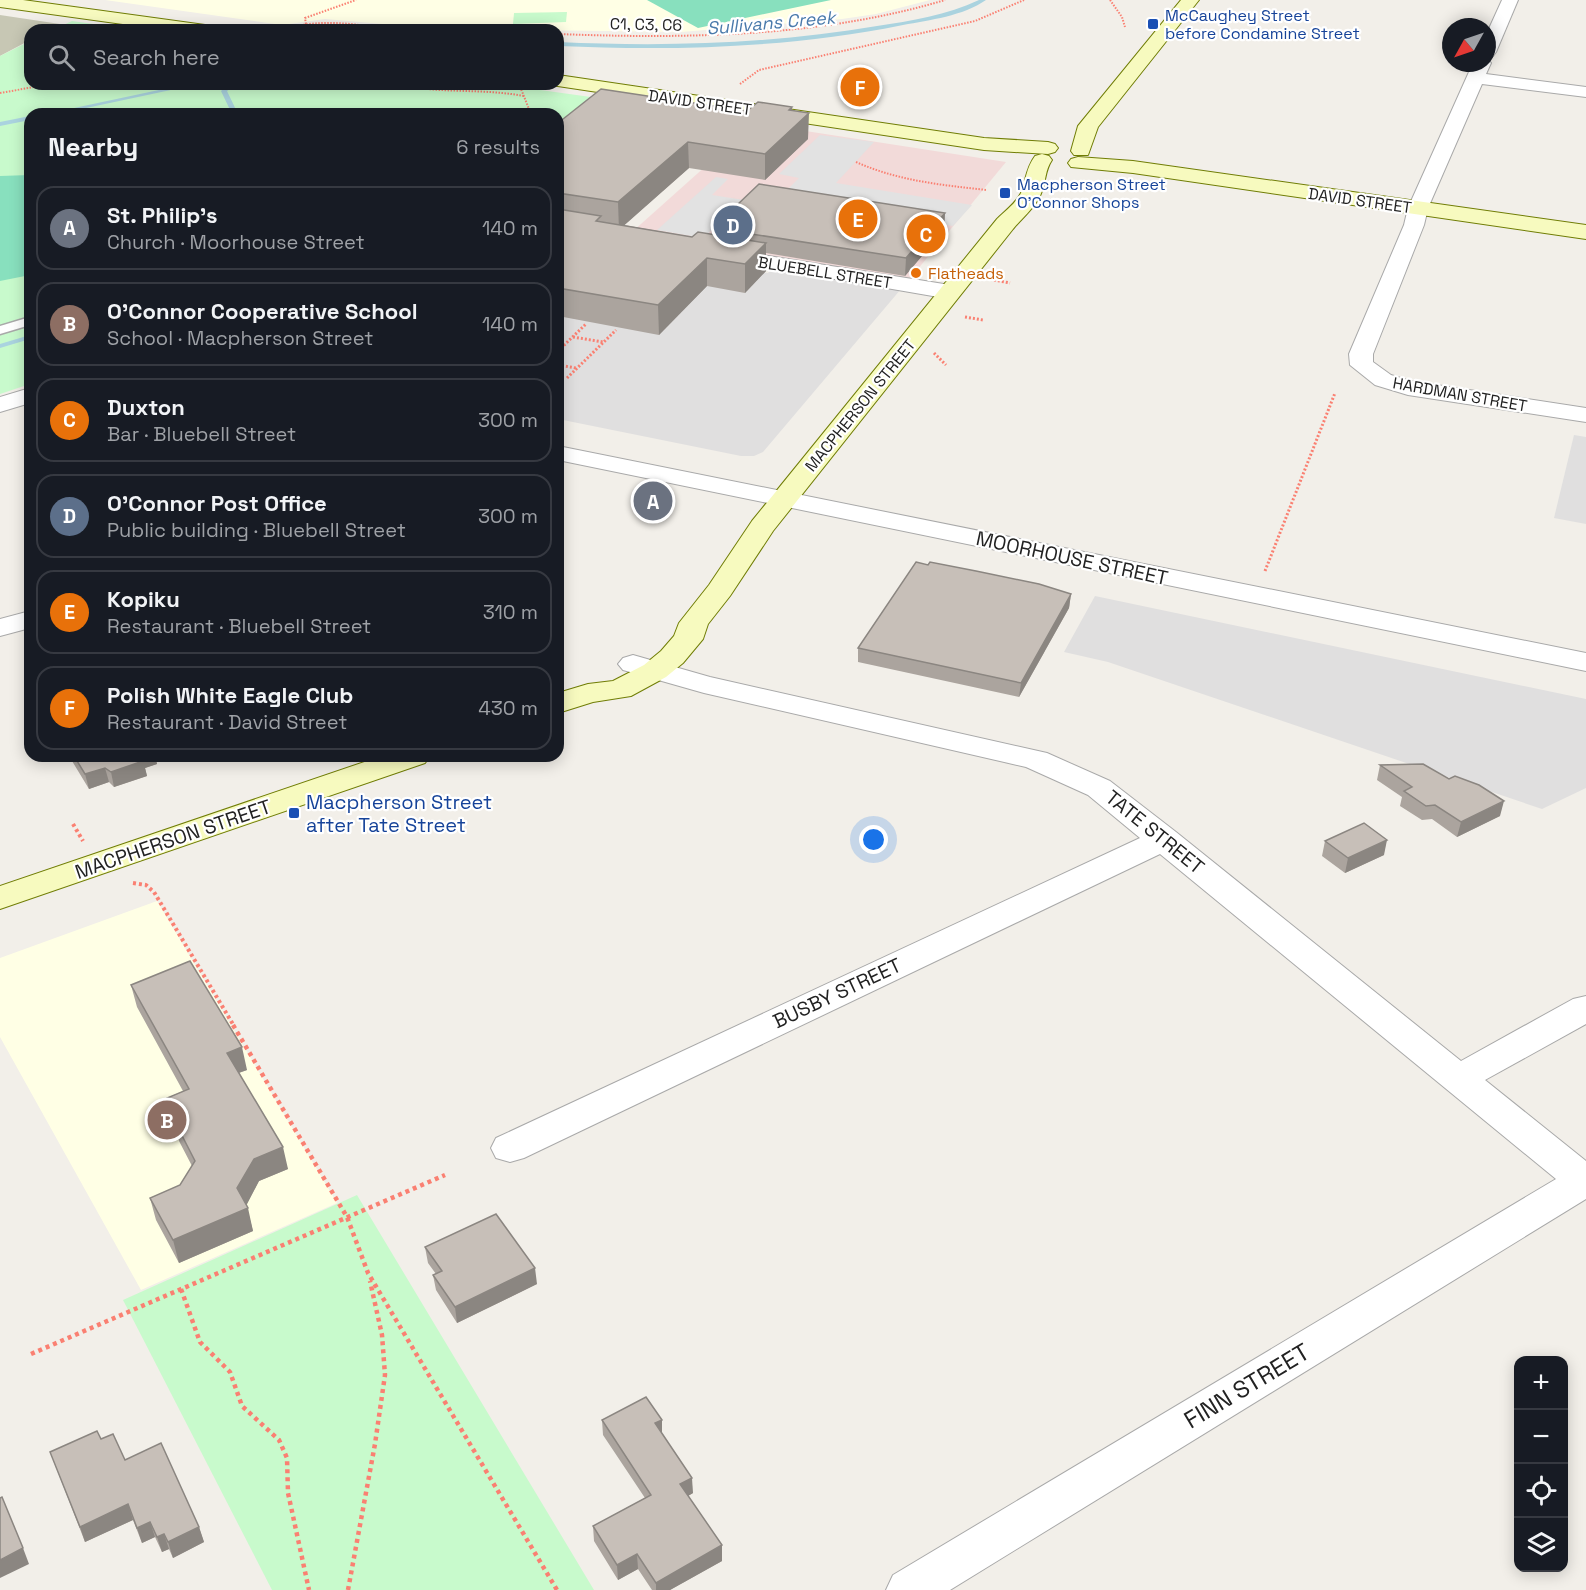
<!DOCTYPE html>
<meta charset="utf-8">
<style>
body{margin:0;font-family:"Space Grotesk",sans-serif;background:#20242c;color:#f1f3f6}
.controls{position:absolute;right:18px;bottom:18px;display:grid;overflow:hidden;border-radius:12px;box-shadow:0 3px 15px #0003}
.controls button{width:54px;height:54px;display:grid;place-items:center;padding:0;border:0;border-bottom:2px solid #363941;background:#171b24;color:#f1f3f6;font:30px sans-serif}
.compass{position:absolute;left:1442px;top:18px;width:54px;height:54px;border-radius:50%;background:#171b24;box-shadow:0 3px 15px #0003;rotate:230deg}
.you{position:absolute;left:874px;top:840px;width:21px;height:21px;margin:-15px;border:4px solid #fff;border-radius:50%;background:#1a73e8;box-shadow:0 0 0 9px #1a73e833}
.badge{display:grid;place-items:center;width:39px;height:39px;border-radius:50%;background:#d40000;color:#fff;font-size:20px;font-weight:700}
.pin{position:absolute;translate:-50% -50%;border:3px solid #fff;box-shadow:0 2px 6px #0006}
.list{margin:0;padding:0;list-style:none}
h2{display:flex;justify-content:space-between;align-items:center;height:78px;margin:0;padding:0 24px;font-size:26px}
h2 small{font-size:20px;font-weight:400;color:#9ea1a6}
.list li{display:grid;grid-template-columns:39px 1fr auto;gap:18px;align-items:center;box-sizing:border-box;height:84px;margin:0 12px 12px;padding:0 12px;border:2px solid #363941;border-radius:18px}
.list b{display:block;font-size:22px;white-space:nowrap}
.list p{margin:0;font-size:20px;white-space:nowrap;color:#9ea1a6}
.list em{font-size:20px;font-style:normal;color:#9ea1a6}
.icon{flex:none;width:33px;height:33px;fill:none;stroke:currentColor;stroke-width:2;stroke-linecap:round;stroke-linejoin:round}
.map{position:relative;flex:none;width:1586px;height:1590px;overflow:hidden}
.search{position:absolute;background:#171b24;box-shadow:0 3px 15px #0003;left:24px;top:24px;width:540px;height:66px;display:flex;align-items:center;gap:15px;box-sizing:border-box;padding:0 21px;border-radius:18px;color:#9ea1a6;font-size:22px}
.panel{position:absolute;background:#171b24;box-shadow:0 3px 15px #0003;left:24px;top:108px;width:540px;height:654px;border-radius:18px}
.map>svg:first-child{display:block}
.residential{fill:#e0dfdf}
.commercial{fill:#f2dad9}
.education{fill:#ffffe5}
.construction{fill:#c7c7b4}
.park{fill:#c8facc}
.pitch{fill:#88e0be}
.parking{fill:#e2e2e2}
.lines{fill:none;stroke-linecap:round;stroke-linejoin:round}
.stream{fill:#aad3df;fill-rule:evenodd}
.lane-casing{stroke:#a9a9a9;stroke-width:3}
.street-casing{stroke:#a9a9a9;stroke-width:2}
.secondary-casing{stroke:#707d05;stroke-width:2}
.path-far3{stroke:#fa8072;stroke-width:2;stroke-dasharray:1.5 1.5;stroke-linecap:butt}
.path-far2{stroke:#fa8072;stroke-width:3;stroke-dasharray:2 2;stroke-linecap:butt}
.path-far1{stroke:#fa8072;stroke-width:4;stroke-dasharray:3 3;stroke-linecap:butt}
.path{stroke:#fa8072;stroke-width:4.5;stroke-dasharray:4 4;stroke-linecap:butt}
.lane{fill:#fff;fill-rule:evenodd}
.street{fill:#fff;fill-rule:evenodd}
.secondary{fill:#f7fabf;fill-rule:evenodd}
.wall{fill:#aba49e}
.shaded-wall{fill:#8b8681}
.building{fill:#c7bfb8;stroke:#8b8681;stroke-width:1.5}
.transit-dot{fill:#1a4fb4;stroke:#fff;stroke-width:2}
.food-dot{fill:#e8710a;stroke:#fff;stroke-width:2}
.labels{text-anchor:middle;stroke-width:4.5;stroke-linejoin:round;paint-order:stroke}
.far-transit-label{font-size:16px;fill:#164399;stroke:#fff;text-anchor:start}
.far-street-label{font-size:16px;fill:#222;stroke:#fff}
.far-food-label{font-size:16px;fill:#c56008;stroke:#fff;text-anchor:start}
.far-water-label{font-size:18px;font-style:italic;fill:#4a7aab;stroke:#fff}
.street-label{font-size:20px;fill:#222;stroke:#fff}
.transit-label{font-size:20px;fill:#164399;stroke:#fff;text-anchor:start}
.near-street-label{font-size:24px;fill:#222;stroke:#fff}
</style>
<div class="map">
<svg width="1586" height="1590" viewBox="0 0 1586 1590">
<rect width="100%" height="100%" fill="#f2efe9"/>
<g class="residential">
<path d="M 558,237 L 768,273 L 773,267 L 901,289 L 763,452 L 754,456 L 741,456 L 558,419 Z"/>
<path d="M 1574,435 L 1586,437 L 1586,524 L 1554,518 Z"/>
<path d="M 1095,596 L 1586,699 L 1586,788 L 1542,809 L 1108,662 L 1064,652 Z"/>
</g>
<path class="commercial" d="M 754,123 L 1006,162 L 908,281 L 632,232 Z"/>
<g class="education">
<path d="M 105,0 L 930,0 L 876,14 L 842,19 L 681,32 L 440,29 L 325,19 L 282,25 Z"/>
<path d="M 157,901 L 337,1203 L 141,1290 L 0,1037 L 0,958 Z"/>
</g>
<path class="construction" d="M 0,15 L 60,24 L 49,30 L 30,30 L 30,40 L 0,56 Z"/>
<g class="park">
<path d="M 567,12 L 566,22 L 513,24 L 514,13 Z"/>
<path d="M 72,21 L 136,30 L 53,30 Z"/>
<path d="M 30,41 L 30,84 L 498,84 L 598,98 L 558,130 L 558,114 L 30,114 L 30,384 L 0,394 L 0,56 Z"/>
<path d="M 357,1195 L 594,1590 L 272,1590 L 123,1300 Z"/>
</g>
<g class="pitch">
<path d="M 647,0 L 831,0 L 698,28 Z"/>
<path d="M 30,175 L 30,275 L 0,281 L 0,176 Z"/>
</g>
<g class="parking">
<path d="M 820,135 L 874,142 L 836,183 L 972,205 L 953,226 L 780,197 L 799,178 L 779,174 Z"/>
<path d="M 716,177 L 728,179 L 712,195 L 744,200 L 703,238 L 657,230 Z"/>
</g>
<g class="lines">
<g class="stream">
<path d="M 979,0 L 986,0 C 963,16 930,20 903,25 C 790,48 674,51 558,46 L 558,42 C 665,47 771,44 877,26 C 911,21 947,15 979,0 Z"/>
<path d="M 187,84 L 199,84 L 58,114 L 46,114 Z"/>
<path d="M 229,84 L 236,84 L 227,91 L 238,114 L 232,114 L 221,91 Z"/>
<path d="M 30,116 L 30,120 L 0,126 L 0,122 Z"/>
<path d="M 30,335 L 30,339 L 0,348 L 0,344 Z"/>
</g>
<g class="lane-casing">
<path id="lane" d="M 30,317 L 30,325 L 0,334 L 0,326 Z"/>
</g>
<g class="street-casing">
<g id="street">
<path d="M 1502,0 L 1518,0 L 1496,52 L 1493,56 L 1487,57 L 1487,33 Z"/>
<path d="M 1487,59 L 1491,63 L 1486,74 L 1586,87 L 1586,97 L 1482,84 L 1428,208 L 1424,225 L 1373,354 L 1373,362 L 1391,375 L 1411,381 L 1586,408 L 1586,422 L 1408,395 L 1375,385 L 1350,365 L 1349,354 L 1404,225 L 1408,208 L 1473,63 L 1487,63 Z"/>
<path d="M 725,249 L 950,285 L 958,287 L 961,292 L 958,297 L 950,299 L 718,259 L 714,255 L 718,251 Z"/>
<path d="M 30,388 L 30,403 L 0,412 L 0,397 Z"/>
<path d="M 558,446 L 1586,653 L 1586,671 L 558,460 Z"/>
<path d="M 30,611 L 30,628 L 0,636 L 0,619 Z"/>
<path d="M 633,655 L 710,677 L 1047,753 L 1110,781 L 1176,832 L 1461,1061 L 1573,999 L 1586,996 L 1586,1024 L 1485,1080 L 1586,1161 L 1586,1199 L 950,1590 L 886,1590 L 893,1575 L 1556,1179 L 1160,854 L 524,1158 L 510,1162 L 496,1158 L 491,1148 L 496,1138 L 1140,838 L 1088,795 L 1026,767 L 704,693 L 623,670 L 618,664 L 623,658 Z"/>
</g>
</g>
<g class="secondary-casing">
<g id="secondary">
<path d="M 0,0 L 23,0 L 205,25 L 211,26 L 214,30 L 166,30 L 0,7 Z"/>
<path d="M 1181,0 L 1199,0 L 1098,127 L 1088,155 L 1074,155 L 1071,151 L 1078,126 Z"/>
<path d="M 558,75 L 984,138 L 1048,142 L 1055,144 L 1058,148 L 1055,152 L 1048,154 L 984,150 L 551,85 L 558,84 Z"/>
<path d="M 1042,154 L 1049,156 L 1052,160 C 1045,170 1046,180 1042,191 C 1037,206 1023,217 1013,229 L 773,531 L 730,596 L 708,624 L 703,639 L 683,663 L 666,677 L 631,696 L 593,702 L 558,713 L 558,693 L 588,684 L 613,681 L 644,665 L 661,651 L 674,636 L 679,623 L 709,585 L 752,521 L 997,219 C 1005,211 1016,203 1021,193 C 1026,180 1026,168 1035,156 Z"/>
<path d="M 1078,157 L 1133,161 L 1586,225 L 1586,239 L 1133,173 L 1071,167 L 1068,163 L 1071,159 Z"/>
<path d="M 382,756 L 430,756 L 425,763 L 0,909 L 0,886 Z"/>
</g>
</g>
<g class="path-far3">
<path d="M 1110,0 L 1122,17 L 1125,27"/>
<path d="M 306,24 L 305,18 L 356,0"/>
<path d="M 273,30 L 287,26"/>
<path d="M 283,30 C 320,17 359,25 397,30"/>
<path d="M 558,34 C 685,39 822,37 945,0"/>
<path d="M 394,84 C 437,94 481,88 524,96"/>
<path d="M 519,84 L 531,114"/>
<path d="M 740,84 L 759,70 L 975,21 L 1024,0"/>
<path d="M 0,93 L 51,84"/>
<path d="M 856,162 C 899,181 941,185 987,190"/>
</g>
<g class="path-far2">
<path d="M 994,280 L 1010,283"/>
<path d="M 965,317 L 983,320"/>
<path d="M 573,337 L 603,342"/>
<path d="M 558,351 L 586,324"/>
<path d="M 934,353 L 946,365"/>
<path d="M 558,365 L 576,368"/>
<path d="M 567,378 L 616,330"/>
<path d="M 1265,571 L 1335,393"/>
</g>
<g class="path-far1">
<path d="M 73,824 L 83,841"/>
<path d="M 133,883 L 146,885 L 154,892 L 234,1026"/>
</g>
<g class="path">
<path d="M 233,1025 L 347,1217 L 368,1273 L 557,1590"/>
<path d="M 181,1289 L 200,1342 L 230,1372 L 242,1406 L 279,1440 L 287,1458 L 288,1493 L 309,1590"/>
<path d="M 31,1354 L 445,1175"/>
<path d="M 348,1590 L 375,1444 L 385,1375 L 382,1335 L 370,1281"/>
</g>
<use href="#lane" class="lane"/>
<use href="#street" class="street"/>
<use href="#secondary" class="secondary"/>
</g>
<g class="wall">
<path d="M 792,110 L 808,139 L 765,180 L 689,168 L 624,225 L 692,237 L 713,234 L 713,228 L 945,213 L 944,230 L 905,276 L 766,253 L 766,271 L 745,293 L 707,286 L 659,335 L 558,316 L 558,123 L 747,111 Z"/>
<path d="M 928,565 L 1071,594 L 1069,608 L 1019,697 L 858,662 L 858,648 Z"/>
<path d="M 69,756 L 155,756 L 157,764 L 145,768 L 147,776 L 114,787 L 109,782 L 89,789 Z"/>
<path d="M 1380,765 L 1500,816 L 1457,837 L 1432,819 L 1422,820 L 1400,806 L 1402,797 L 1377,780 Z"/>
<path d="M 1325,841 L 1384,855 L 1345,873 L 1322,856 Z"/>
<path d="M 131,985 L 247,1070 L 239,1073 L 288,1169 L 259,1181 L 246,1205 L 253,1231 L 179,1263 L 156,1220 L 150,1198 L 180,1185 L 192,1166 L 179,1141 L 167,1098 L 183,1091 L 137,1007 Z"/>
<path d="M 425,1247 L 537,1284 L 457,1323 L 436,1290 L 433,1275 L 436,1274 L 428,1263 Z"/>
<path d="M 602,1420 L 662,1420 L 662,1435 L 693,1493 L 688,1496 L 722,1561 L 670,1590 L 652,1590 L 638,1569 L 618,1580 L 594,1541 L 593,1526 L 645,1498 L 603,1435 Z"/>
<path d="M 101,1439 L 125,1460 L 199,1527 L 204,1542 L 173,1558 L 169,1549 L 162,1552 L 155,1537 L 142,1543 L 133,1520 L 85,1542 L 50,1452 Z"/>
</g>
<g class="shaded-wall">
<path d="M 792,107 L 792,128 L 809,113 L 808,139 L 765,180 L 765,154 L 789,110 Z"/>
<path d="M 688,142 L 689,168 L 619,230 L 618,202 Z"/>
<path d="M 945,213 L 944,230 L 905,276 L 906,258 Z"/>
<path d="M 766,243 L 766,271 L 745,293 L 745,264 Z"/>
<path d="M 707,258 L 707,286 L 659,335 L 658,305 Z"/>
<path d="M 1071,594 L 1069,608 L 1019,697 L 1021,683 Z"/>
<path d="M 140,756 L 155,756 L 157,764 L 145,768 L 147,776 L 114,787 L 111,772 Z"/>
<path d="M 105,768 L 109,782 L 89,789 L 85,774 Z"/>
<path d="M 1504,801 L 1500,816 L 1457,837 L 1461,822 Z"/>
<path d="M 1387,840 L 1384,855 L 1345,873 L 1348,858 Z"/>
<path d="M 242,1047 L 247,1070 L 232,1075 L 227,1053 Z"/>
<path d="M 283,1147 L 288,1169 L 259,1181 L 244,1210 L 248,1208 L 253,1231 L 179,1263 L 173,1240 L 237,1188 L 254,1159 Z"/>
<path d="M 535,1268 L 537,1284 L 457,1323 L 455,1307 Z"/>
<path d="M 662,1420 L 662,1435 L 655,1423 Z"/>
<path d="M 692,1478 L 693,1493 L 681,1500 L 680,1484 Z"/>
<path d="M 128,1504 L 133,1520 L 85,1542 L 80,1527 Z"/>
<path d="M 150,1522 L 155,1537 L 142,1543 L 137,1528 Z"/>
<path d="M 199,1527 L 204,1542 L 173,1558 L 168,1542 Z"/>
<path d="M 164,1534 L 169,1549 L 162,1552 L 157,1537 Z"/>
<path d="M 722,1545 L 722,1561 L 670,1590 L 656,1590 L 656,1583 Z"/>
<path d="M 23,1548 L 29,1564 L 0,1578 L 0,1560 Z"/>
<path d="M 637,1554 L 638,1569 L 618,1580 L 617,1565 Z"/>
</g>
<g class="building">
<path d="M 601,89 L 747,111 L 758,102 L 792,107 L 789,110 L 809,113 L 765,154 L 688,142 L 618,202 L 558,193 L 558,123 Z"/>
<path d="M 759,184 L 945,213 L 906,258 L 713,228 Z"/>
<path d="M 558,209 L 601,216 L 596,221 L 692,237 L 698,232 L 766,243 L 745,264 L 707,258 L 658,305 L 558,288 Z"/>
<path d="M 916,562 L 928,565 L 930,562 L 976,571 L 1039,584 L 1071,594 L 1021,683 L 858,648 Z"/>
<path d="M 74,756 L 140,756 L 143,761 L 111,772 L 105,768 L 85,774 Z"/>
<path d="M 1423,764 L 1449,779 L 1455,776 L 1479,785 L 1504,801 L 1461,822 L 1435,805 L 1426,806 L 1404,791 L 1412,787 L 1380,765 Z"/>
<path d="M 1364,823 L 1387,840 L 1348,858 L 1325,841 Z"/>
<path d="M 190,961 L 242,1047 L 227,1053 L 283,1147 L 254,1159 L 237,1188 L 248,1208 L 173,1240 L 150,1198 L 180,1185 L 195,1161 L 173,1118 L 177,1116 L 167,1098 L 189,1089 L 131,985 Z"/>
<path d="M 496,1214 L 535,1268 L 455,1307 L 433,1275 L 442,1271 L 425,1247 Z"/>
<path d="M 646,1397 L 662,1420 L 655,1423 L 692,1478 L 680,1484 L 722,1545 L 656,1583 L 637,1554 L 617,1565 L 593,1526 L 651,1495 L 602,1420 Z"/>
<path d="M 97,1431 L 101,1439 L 113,1434 L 125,1460 L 161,1443 L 199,1527 L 168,1542 L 164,1534 L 157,1537 L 150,1522 L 137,1528 L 128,1504 L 80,1527 L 50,1452 Z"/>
<path d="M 2,1497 L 23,1548 L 0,1560 L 0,1498 Z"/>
</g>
<g class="transit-dot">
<rect x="1147" y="18" width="12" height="12" rx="3"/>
<rect x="999" y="187" width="12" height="12" rx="3"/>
<rect x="288" y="807" width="12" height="12" rx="3"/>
</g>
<circle class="food-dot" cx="916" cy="273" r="6"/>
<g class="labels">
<g class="far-transit-label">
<text x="1165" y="21">McCaughey Street<tspan x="1165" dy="18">before Condamine Street</tspan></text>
<text x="1017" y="190">Macpherson Street<tspan x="1017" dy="18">O'Connor Shops</tspan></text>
</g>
<g class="far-street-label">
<text transform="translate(646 24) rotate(1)" y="6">C1, C3, C6</text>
<text transform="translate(700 102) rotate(8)" y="6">DAVID STREET</text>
<text transform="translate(1360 200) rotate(8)" y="6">DAVID STREET</text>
<text transform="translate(825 272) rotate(9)" y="6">BLUEBELL STREET</text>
<text transform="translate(1460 394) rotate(10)" y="6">HARDMAN STREET</text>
<text transform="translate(860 405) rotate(-51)" y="6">MACPHERSON STREET</text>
</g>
<g class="far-food-label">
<text x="928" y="279">Flatheads</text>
</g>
<g class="far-water-label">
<text transform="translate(771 23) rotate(-5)" y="6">Sullivans Creek</text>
</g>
<g class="street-label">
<text transform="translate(1072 558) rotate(12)" y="7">MOORHOUSE STREET</text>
<text transform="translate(1155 832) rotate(39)" y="7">TATE STREET</text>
<text transform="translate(173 839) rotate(-19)" y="7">MACPHERSON STREET</text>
<text transform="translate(837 993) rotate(-25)" y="7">BUSBY STREET</text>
</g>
<g class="transit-label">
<text x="306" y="809">Macpherson Street<tspan x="306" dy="23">after Tate Street</tspan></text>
</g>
<g class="near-street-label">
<text transform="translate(1247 1386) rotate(-31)" y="8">FINN STREET</text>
</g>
</g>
</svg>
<div class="controls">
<button>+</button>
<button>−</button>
<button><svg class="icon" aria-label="locate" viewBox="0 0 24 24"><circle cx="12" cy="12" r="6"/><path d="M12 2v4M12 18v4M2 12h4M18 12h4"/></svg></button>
<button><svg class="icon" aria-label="layers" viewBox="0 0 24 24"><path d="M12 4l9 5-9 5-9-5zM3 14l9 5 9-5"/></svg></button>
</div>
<svg class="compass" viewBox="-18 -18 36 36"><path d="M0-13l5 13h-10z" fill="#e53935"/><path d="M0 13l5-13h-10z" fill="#9ea1a6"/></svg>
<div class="you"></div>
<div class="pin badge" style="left:653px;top:501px;background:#6b7280">A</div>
<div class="pin badge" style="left:167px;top:1120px;background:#8d6e63">B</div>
<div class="pin badge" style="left:926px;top:234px;background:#e8710a">C</div>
<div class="pin badge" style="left:733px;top:225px;background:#5c6f8a">D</div>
<div class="pin badge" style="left:858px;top:219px;background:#e8710a">E</div>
<div class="pin badge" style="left:860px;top:87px;background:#e8710a">F</div>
<div class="search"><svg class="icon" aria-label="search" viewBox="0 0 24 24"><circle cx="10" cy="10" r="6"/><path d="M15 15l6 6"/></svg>Search here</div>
<section class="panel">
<h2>Nearby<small>6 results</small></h2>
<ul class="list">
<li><span class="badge" style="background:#6b7280">A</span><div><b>St. Philip's</b><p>Church · Moorhouse Street</p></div><em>140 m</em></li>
<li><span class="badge" style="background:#8d6e63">B</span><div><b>O'Connor Cooperative School</b><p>School · Macpherson Street</p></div><em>140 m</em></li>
<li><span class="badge" style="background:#e8710a">C</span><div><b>Duxton</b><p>Bar · Bluebell Street</p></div><em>300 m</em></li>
<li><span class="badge" style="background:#5c6f8a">D</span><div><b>O'Connor Post Office</b><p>Public building · Bluebell Street</p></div><em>300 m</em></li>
<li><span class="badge" style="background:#e8710a">E</span><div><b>Kopiku</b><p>Restaurant · Bluebell Street</p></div><em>310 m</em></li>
<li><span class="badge" style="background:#e8710a">F</span><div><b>Polish White Eagle Club</b><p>Restaurant · David Street</p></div><em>430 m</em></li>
</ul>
</section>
</div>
